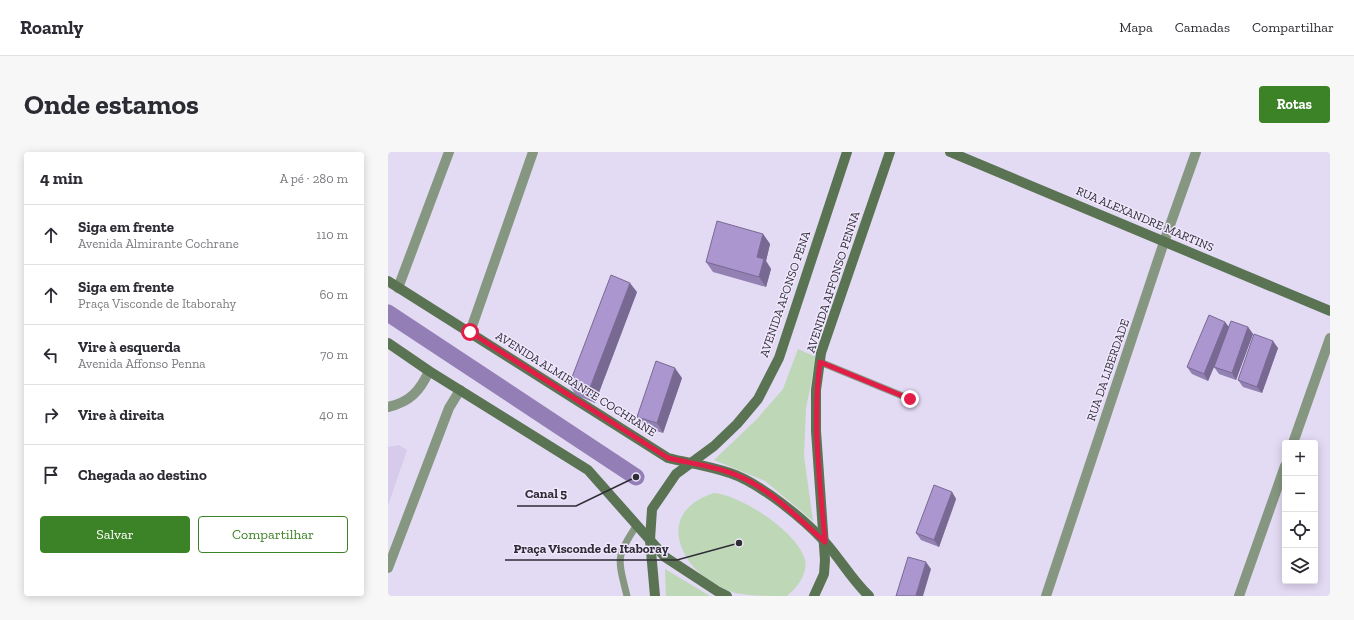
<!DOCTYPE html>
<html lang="pt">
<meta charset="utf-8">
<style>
body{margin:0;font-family:"Zilla Slab",serif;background:#f7f7f7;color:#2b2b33}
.controls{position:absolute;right:12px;bottom:12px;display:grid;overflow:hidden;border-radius:4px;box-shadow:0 2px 10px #0003}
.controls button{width:36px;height:36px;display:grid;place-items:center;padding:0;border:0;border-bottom:1px solid #e1e1e2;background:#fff;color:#2b2b33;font:20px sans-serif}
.stop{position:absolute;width:12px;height:12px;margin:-9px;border:3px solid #e11d48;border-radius:50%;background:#fff}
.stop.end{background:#e11d48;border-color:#fff;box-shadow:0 1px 4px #0008}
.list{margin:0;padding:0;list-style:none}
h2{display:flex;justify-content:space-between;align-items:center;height:52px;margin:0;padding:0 16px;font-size:17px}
h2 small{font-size:13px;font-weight:400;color:#7c7c81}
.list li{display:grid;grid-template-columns:26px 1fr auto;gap:12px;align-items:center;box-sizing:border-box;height:60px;padding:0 16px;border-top:1px solid #e1e1e2}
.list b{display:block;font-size:15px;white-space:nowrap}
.list p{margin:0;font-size:13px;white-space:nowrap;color:#7c7c81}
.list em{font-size:13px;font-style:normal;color:#7c7c81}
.actions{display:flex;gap:8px;padding:12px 16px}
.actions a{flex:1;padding:9px 0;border:1px solid #3c8226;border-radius:4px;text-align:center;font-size:14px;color:#3c8226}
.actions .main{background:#3c8226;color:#fff}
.icon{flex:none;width:22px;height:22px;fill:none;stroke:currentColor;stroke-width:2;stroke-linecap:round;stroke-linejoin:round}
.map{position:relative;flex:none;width:942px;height:444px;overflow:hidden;border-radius:4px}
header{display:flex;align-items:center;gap:24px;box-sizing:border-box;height:56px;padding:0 20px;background:#fff;border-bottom:1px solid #e1e1e2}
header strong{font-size:19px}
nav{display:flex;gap:22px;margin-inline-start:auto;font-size:14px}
.intro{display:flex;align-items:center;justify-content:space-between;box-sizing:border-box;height:96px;padding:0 24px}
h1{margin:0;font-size:28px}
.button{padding:10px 18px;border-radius:4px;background:#3c8226;color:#fff;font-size:14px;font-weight:700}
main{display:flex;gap:24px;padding:0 24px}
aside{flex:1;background:#fff;border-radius:4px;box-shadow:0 2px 10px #0003}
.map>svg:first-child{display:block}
.built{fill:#d7cbec}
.green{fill:#bed8b7}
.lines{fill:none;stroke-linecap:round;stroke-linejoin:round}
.canal{stroke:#947eb6;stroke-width:17}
.lane{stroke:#859780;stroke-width:7}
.street{stroke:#859780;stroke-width:10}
.secondary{stroke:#5a7453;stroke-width:10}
.wall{fill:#9481b3}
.shaded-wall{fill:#786992}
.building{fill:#ac96d0;stroke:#786992}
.route{stroke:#e11d48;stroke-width:5}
.labels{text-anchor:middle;stroke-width:3;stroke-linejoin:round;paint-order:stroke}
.street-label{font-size:12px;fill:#302c36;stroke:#efe8fd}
.leader{fill:none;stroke:#302c36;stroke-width:1.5}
.callout-dot{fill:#302c36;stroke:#efe8fd;stroke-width:1.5}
.callout-label{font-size:13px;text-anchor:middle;font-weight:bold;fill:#302c36;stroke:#efe8fd;stroke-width:3;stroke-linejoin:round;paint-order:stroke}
</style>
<header>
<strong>Roamly</strong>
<nav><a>Mapa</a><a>Camadas</a><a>Compartilhar</a></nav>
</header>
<div class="intro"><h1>Onde estamos</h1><a class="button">Rotas</a></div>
<main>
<aside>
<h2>4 min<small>A pé · 280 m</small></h2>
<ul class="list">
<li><svg class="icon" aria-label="ahead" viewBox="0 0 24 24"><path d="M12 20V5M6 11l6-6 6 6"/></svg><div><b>Siga em frente</b><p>Avenida Almirante Cochrane</p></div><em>110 m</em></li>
<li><svg class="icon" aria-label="ahead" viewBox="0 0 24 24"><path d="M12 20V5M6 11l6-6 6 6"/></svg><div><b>Siga em frente</b><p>Praça Visconde de Itaborahy</p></div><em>60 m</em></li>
<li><svg class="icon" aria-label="left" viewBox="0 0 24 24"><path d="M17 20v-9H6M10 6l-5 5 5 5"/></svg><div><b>Vire à esquerda</b><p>Avenida Affonso Penna</p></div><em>70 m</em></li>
<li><svg class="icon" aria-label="right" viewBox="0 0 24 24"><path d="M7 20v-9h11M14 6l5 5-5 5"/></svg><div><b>Vire à direita</b></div><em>40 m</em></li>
<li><svg class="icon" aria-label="arrive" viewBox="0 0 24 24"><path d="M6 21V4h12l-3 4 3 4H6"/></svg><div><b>Chegada ao destino</b></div></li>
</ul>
<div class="actions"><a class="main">Salvar</a><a>Compartilhar</a></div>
</aside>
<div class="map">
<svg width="942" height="444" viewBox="0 0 942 444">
<rect width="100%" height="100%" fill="#e3daf3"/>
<path class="built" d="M 11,293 L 19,298 L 0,354 L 0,295 Z"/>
<g class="green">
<path d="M 410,197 L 428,205 L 418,257 L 416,304 L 425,369 L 377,329 L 326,308 L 368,268 L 395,237 Z"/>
<path d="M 326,341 C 353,343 411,381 417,408 C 420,422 409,436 399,444 C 382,444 363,444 347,441 C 330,435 308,422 299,406 C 280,375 294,351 326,341 Z"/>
<path d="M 277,417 L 322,444 L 278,444 Z"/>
</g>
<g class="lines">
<path class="canal" d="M 0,161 L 248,325"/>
<g class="lane">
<path d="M 432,210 L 522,247"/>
<path d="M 239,444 C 230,407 227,405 249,373"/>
</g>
<g class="street">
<path d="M 10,136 L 61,0"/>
<path d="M 82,180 L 145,0"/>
<path d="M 0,255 C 22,250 32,239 41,219"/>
<path d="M 905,291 L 942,186"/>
<path d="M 0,416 L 61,256 L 72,238"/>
<path d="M 658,444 L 776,90 L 808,0"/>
<path d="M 851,444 L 897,314"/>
</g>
<g class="secondary">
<path d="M 562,0 L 942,159"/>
<path d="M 0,129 L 280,306 C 301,311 321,314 342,321 C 372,331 416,367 437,390 C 453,408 464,428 481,444"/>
<path d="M 0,191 L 41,219 L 200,318 L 277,405 L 329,439 L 339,444"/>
<path d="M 267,444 L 262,388 L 264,357 L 288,322 L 326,294 L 349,272 L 370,247 L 391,206 L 459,0"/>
<path d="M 426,444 L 436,422 L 437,408 L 428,279 L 428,238 L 433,201 L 502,0"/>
</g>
</g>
<g class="wall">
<path d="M 375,82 L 382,92 L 378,109 L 383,117 L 378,135 L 325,120 L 318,110 Z"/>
<path d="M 249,140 L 207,251 L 188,243 L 181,233 Z"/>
<path d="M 841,175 L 860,175 L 865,182 L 848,228 L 831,222 L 826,215 L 820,229 L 804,222 L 799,215 Z"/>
<path d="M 890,196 L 874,241 L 855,235 L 850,228 Z"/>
<path d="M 294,226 L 275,281 L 256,275 L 249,265 Z"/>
<path d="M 564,340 L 568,347 L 551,395 L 533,388 L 528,381 Z"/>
</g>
<g class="shaded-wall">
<path d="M 375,82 L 382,92 L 378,109 L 383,117 L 378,135 L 371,125 L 369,105 Z"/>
<path d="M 242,131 L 249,140 L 207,251 L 200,241 Z"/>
<path d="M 837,170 L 842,176 L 820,229 L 816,222 Z"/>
<path d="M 860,175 L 865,182 L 848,228 L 844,221 Z"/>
<path d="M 885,189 L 890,196 L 874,241 L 869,235 Z"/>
<path d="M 287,216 L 294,226 L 275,281 L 269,271 Z"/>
<path d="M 564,340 L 568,347 L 551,395 L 546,388 Z"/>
<path d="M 538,410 L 543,417 L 535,444 L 529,444 L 528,443 Z"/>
</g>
<g class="building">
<path d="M 329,69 L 375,82 L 369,105 L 376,107 L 371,125 L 318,110 Z"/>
<path d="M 223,123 L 242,131 L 200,241 L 181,233 Z"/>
<path d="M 821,163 L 837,170 L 816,222 L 799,215 Z"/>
<path d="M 843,169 L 860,175 L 844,221 L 826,215 Z"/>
<path d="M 866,182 L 885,189 L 869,235 L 850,228 Z"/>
<path d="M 268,209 L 287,216 L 269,271 L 249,265 Z"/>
<path d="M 546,333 L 564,340 L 546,388 L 528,381 Z"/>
<path d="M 520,405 L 538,410 L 528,443 L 531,444 L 508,444 Z"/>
</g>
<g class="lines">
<path class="route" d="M 82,180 L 280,306 C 306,312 333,315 357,327 C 386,341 413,369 437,390 C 432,330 424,270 432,210 L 522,247"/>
</g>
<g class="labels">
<g class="street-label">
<text transform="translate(757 67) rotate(23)" y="4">RUA ALEXANDRE MARTINS</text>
<text transform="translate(445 130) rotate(-72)" y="4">AVENIDA AFFONSO PENNA</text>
<text transform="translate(397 142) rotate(-71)" y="4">AVENIDA AFONSO PENA</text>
<text transform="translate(720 218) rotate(-71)" y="4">RUA DA LIBERDADE</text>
<text transform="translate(188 232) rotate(32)" y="4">AVENIDA ALMIRANTE COCHRANE</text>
</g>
</g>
<path class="leader" d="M248 325L188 354H129M351 391L289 408H117"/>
<g class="callout-dot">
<circle cx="248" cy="325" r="4"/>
<circle cx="351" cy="391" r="4"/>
</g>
<g class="callout-label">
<text x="158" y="346">Canal 5</text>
<text x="203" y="401">Praça Visconde de Itaboray</text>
</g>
</svg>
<div class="controls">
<button>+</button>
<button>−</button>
<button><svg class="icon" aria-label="locate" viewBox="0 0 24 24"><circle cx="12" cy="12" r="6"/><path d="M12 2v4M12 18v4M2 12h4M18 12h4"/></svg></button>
<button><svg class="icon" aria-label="layers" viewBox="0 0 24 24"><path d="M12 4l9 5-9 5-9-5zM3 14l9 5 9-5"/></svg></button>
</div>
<div class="stop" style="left:82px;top:180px"></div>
<div class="stop end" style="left:522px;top:247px"></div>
</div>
</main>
